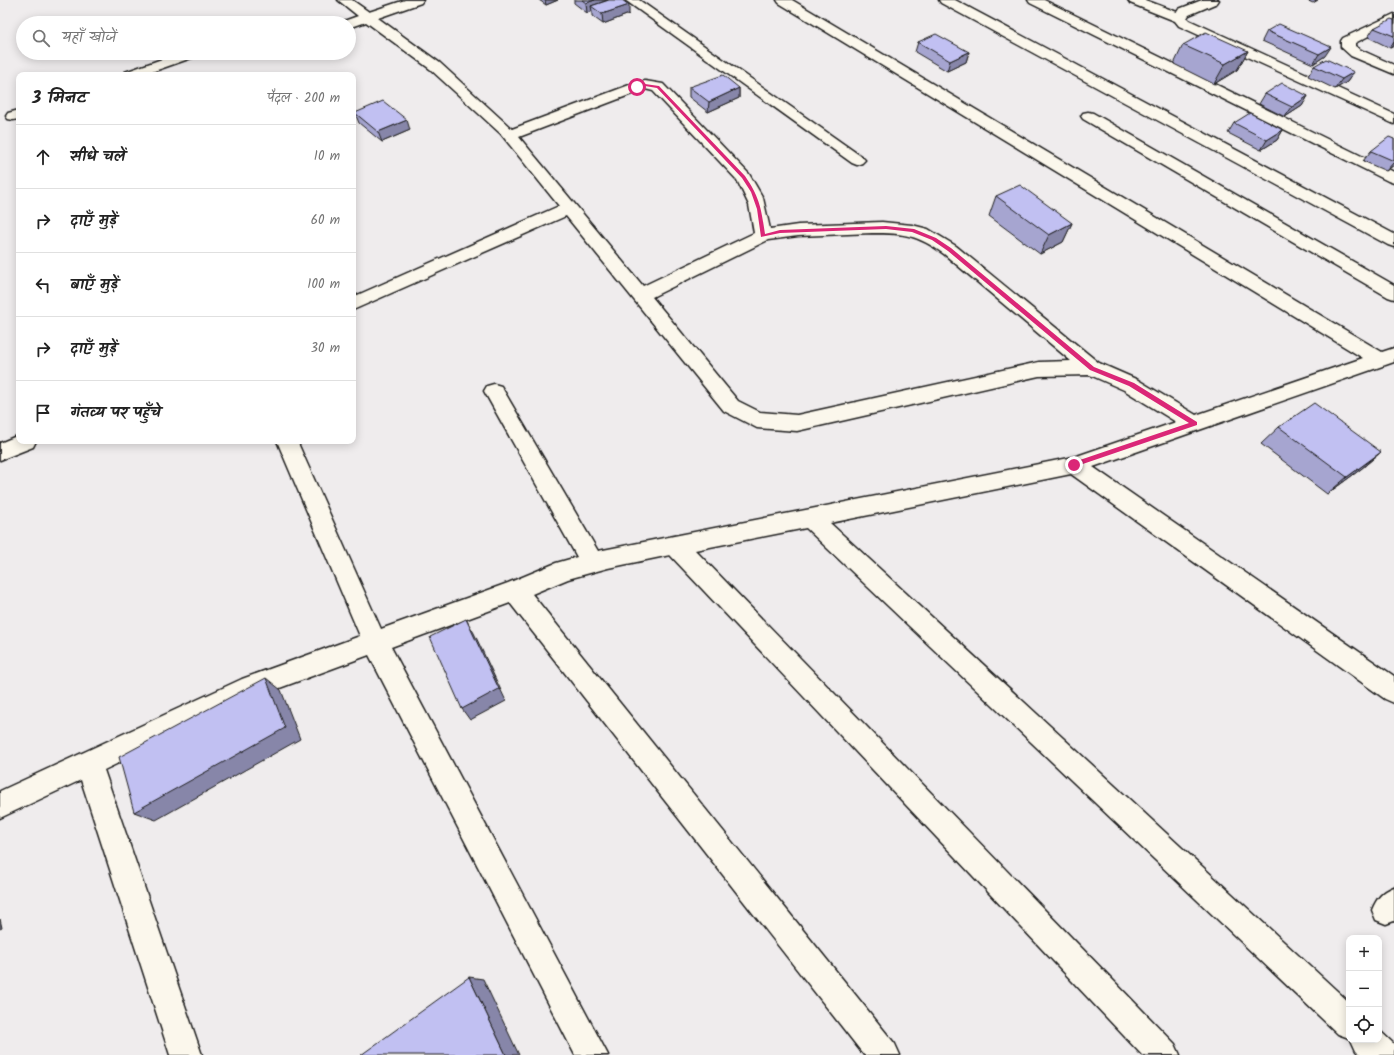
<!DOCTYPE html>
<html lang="hi">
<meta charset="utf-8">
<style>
body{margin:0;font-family:Kalam,"Playpen Sans Deva",sans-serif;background:#f2f2f2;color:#222}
.controls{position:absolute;right:12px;bottom:12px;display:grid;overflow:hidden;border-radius:8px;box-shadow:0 2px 10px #0003}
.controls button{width:36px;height:36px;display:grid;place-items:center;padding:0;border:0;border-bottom:1px solid #e0e0e0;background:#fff;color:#222;font:20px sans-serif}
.stop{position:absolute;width:12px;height:12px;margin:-9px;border:3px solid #db2777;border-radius:50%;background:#fff}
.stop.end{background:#db2777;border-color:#fff;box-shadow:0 1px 4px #0008}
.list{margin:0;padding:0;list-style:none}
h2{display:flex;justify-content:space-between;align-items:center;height:52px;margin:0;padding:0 16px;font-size:17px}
h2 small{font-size:13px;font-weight:400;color:#767676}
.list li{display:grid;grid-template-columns:26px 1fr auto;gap:12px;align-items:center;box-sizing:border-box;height:64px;padding:0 16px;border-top:1px solid #e0e0e0}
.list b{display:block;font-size:15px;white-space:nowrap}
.list em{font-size:13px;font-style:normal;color:#767676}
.icon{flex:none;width:22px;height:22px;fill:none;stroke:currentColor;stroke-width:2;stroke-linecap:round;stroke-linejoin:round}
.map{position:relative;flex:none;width:1394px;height:1055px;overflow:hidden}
.search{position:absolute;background:#fff;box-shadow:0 2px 10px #0003;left:16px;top:16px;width:340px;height:44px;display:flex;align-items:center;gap:10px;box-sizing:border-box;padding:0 14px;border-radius:22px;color:#767676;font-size:15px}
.panel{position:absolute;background:#fff;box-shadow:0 2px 10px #0003;left:16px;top:72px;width:340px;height:372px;border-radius:8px}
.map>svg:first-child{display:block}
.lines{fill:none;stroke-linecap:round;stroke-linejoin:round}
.minor-casing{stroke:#1c1c1c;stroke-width:3}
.minor{fill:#fbf7ec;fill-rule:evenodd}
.wall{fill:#a6a5d0;stroke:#1c1c1c}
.shaded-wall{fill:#8786a9;stroke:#1c1c1c}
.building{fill:#c1c0f2;stroke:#1c1c1c}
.route{fill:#db2777}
</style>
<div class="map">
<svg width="1394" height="1055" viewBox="0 0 1394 1055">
<rect width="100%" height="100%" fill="#efeced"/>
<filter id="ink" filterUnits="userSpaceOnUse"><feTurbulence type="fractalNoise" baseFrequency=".025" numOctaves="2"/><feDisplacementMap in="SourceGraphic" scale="8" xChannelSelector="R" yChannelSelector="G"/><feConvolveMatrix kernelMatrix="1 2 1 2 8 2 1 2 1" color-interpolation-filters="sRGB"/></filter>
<g filter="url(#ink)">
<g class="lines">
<g class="minor-casing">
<g id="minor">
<path d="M 338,0 L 352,0 L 369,12 L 405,0 L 423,0 L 421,3 L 378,18 L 440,63 L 512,129 L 632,84 L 645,81 L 663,84 L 749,174 L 763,198 L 770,229 L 798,225 L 882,222 L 912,225 L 928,229 L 956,246 L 1099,363 L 1138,380 L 1196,415 L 1363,358 L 779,3 L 777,0 L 792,0 L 1382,352 L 1394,348 L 1394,362 L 1093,467 L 1394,676 L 1394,703 L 1385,699 L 1071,474 L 830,523 L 1349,1002 L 1349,1038 L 1338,1034 L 806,528 L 695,550 L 1175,1044 L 1180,1055 L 1142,1055 L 670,555 L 608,568 L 568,579 L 532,594 L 895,1044 L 900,1055 L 864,1055 L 510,603 L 391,647 L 608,1055 L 575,1055 L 369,655 L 258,696 L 104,770 L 202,1055 L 170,1055 L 81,780 L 0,818 L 0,791 L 242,679 L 360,636 L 277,441 L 297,441 L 381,629 L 508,583 L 556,563 L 577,557 L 484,391 L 487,386 L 494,384 L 501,386 L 598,551 L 1074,457 L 1176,422 L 1124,390 L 1090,375 L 1039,376 L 797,431 L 757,428 L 724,411 L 566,216 L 353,310 L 353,297 L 559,206 L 501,134 L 430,69 L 366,22 L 349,28 L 349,23 L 343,23 L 344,21 L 358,16 ZM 645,89 L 653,91 L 737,180 L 749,205 L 754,233 L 643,286 L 519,137 ZM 872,233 C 904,233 918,235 944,254 L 1071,361 L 1039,362 L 797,415 L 760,412 L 738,401 L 652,297 L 768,240 L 798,236 Z"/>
<path d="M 625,0 L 639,0 L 862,157 L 865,160 L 862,163 L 857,165 L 852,163 Z"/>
<path d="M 939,0 L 955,0 L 1394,234 L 1394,247 L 1388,245 L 941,3 Z"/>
<path d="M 1028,0 L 1044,0 L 1394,172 L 1394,183 L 1388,181 L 1030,3 Z"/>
<path d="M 1128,0 L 1145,0 L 1177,12 L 1179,9 L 1202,0 L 1219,0 L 1217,3 L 1189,15 L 1187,18 L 1189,20 L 1394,114 L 1394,124 L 1179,26 L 1175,21 L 1130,3 Z"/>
<path d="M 1394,14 L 1394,23 L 1355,43 L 1355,46 L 1361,50 L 1394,65 L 1394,74 L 1351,56 L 1341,47 L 1341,41 L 1343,38 Z"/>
<path d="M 179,53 L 199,53 L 197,56 L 143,75 L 123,75 L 125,72 Z"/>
<path d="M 19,110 L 19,119 L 13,120 L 8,119 L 6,116 L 8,113 Z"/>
<path d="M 1088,112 L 1093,113 L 1394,285 L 1394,299 L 1388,297 L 1083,119 L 1081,116 L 1083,113 Z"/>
<path d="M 19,435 L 19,441 L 36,441 L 33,447 L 0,460 L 0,443 Z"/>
<path d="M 1394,887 L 1394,921 L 1386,924 L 1376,920 L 1372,910 C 1377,898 1382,892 1394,887 Z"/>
<path d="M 1379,1030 L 1394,1044 L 1394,1055 L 1360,1055 L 1356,1051 L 1351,1040 L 1379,1040 Z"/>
</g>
</g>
<use href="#minor" class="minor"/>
</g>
<g class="wall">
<path d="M 539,0 L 558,0 L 546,5 Z"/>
<path d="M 574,0 L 608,0 L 629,14 L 603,24 L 592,16 L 592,11 L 587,13 L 574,3 Z"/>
<path d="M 1306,0 L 1318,0 L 1313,3 Z"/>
<path d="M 1394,20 L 1394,46 L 1390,48 L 1368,37 L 1374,28 Z"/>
<path d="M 1267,31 L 1325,56 L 1313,64 L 1262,41 Z"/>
<path d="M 918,42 L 969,52 L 966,62 L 947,71 L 915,52 Z"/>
<path d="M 1183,45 L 1248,51 L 1237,70 L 1214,84 L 1174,64 Z"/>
<path d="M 1314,66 L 1354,72 L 1347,82 L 1335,89 L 1308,76 Z"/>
<path d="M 689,87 L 739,88 L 739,98 L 708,112 L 689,97 Z"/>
<path d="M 1265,94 L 1308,96 L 1302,106 L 1285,117 L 1259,104 Z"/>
<path d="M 355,113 L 410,130 L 382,142 L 359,123 Z"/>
<path d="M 1234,123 L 1283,130 L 1277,140 L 1261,150 L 1228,133 Z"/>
<path d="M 1394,139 L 1394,165 L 1386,171 L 1363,161 L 1371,151 Z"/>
<path d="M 996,196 L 1072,223 L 1063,242 L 1040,254 L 989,216 Z"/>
<path d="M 1279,427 L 1381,452 L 1361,469 L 1327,494 L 1261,444 Z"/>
</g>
<g class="shaded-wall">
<path d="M 545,0 L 558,0 L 546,5 Z"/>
<path d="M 595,0 L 608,0 L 591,6 L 592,11 L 587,13 L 586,3 Z"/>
<path d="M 629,5 L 629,14 L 603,24 L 602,14 Z"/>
<path d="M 1394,42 L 1394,46 L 1390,48 Z"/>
<path d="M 1331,47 L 1325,56 L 1313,64 L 1319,54 Z"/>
<path d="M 1248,51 L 1237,70 L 1214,84 L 1225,64 Z"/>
<path d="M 969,52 L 966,62 L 947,71 L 950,61 Z"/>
<path d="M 1354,72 L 1347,82 L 1335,89 L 1342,79 Z"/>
<path d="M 739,88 L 739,98 L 708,112 L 709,102 Z"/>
<path d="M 1308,96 L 1302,106 L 1285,117 L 1292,107 Z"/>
<path d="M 407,120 L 410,130 L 382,142 L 378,132 Z"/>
<path d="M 1283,130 L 1277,140 L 1261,150 L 1267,140 Z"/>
<path d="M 1394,162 L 1394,165 L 1386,171 Z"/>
<path d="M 1072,223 L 1063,242 L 1040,254 L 1049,235 Z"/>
<path d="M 1381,452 L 1361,469 L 1327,494 L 1347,477 Z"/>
<path d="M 466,619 L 474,633 L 506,701 L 470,720 L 462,709 Z"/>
<path d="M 266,678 L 281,690 L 300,739 L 156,820 L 134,812 Z"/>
<path d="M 0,919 L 2,928 L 0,929 Z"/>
<path d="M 469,977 L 483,979 L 519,1055 L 506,1055 Z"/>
</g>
<g class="building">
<path d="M 582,0 L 595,0 L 586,3 Z"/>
<path d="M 609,0 L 622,0 L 629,5 L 602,14 L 591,6 Z"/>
<path d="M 1391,19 L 1394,20 L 1394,36 L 1374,28 Z"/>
<path d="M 1279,24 L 1331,47 L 1319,54 L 1267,31 Z"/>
<path d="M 1206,32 L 1248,51 L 1225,64 L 1183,45 Z"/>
<path d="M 936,34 L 969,52 L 950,61 L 918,42 Z"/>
<path d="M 1326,59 L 1354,72 L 1342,79 L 1314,66 Z"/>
<path d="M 723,75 L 739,88 L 709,102 L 689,87 Z"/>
<path d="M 1282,83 L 1308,96 L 1292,107 L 1265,94 Z"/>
<path d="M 383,101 L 407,120 L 378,132 L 355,113 Z"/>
<path d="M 1250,113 L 1283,130 L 1267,140 L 1234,123 Z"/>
<path d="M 1389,137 L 1394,139 L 1394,161 L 1371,151 Z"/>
<path d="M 1020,185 L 1072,223 L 1049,235 L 996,196 Z"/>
<path d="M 1314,403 L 1381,452 L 1347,477 L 1279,427 Z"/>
<path d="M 466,619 L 499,689 L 462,709 L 430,637 Z"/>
<path d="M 266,678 L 285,728 L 134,812 L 119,757 Z"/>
<path d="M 469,977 L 506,1055 L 361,1055 Z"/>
</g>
</g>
<path class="route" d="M 645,84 L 659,86 L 745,176 C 760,198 761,208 765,234 L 780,230 L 886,226 L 914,229 L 936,238 L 951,248 L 1094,367 L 1134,383 L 1197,422 L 1197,425 L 1074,467 L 1071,467 L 1071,463 L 1189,423 L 1129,386 L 1090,370 L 948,251 L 932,240 L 912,232 L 886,229 L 780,233 L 761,237 L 757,209 L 751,192 L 742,178 L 657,88 L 645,86 L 637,88 L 635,87 Z"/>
</svg>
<div class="controls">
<button>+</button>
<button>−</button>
<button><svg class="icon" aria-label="locate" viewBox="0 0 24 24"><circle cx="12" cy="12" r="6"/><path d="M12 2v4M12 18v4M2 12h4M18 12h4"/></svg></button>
</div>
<div class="stop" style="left:637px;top:87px"></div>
<div class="stop end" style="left:1074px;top:465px"></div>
<div class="search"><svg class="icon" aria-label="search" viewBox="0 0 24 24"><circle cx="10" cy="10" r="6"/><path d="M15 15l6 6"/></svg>यहाँ खोजें</div>
<section class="panel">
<h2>3 मिनट<small>पैदल · 200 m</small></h2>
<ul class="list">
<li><svg class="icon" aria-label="ahead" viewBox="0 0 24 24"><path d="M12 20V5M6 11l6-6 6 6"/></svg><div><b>सीधे चलें</b></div><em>10 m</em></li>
<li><svg class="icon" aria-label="right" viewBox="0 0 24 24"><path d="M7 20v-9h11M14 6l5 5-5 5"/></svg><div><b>दाएँ मुड़ें</b></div><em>60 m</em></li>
<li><svg class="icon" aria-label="left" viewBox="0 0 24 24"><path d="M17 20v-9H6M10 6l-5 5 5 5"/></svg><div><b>बाएँ मुड़ें</b></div><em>100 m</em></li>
<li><svg class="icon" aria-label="right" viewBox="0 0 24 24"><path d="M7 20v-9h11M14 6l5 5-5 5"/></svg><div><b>दाएँ मुड़ें</b></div><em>30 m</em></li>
<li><svg class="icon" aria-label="arrive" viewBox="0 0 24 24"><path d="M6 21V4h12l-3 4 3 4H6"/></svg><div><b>गंतव्य पर पहुँचे</b></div></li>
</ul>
</section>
</div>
